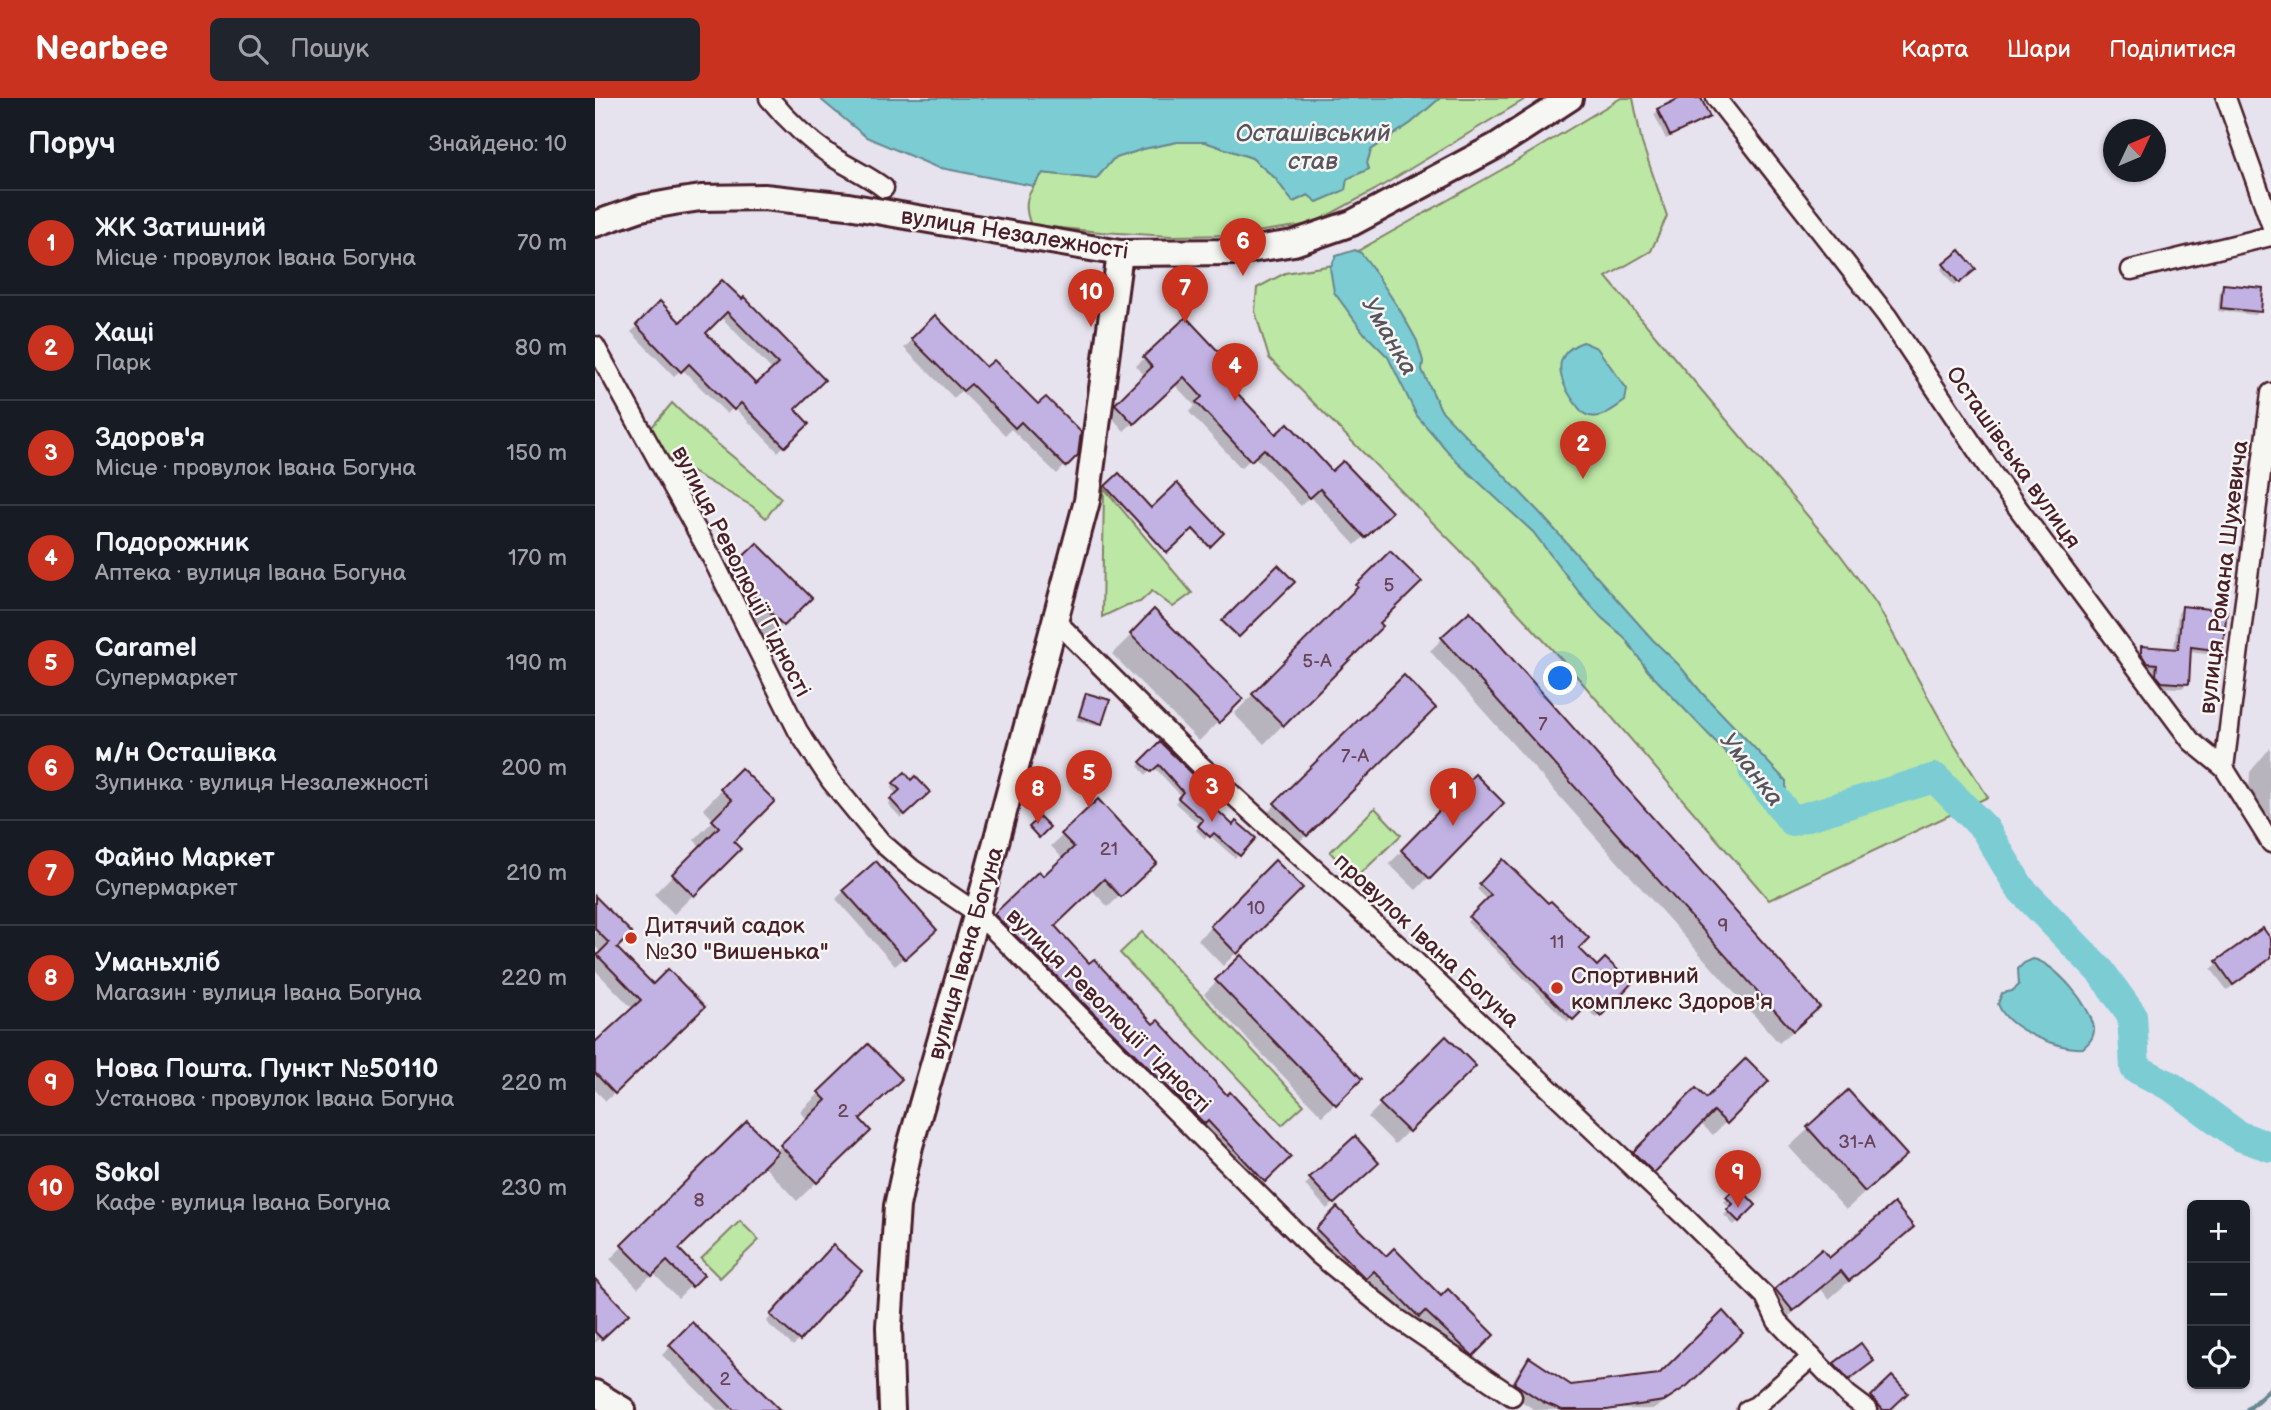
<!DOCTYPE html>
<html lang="uk">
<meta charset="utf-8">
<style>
body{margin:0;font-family:"Balsamiq Sans",sans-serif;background:#20242c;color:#f1f3f6}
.controls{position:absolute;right:21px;bottom:21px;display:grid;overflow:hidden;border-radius:10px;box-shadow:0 2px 5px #0004}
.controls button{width:63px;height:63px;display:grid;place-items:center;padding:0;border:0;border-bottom:2px solid #363941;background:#171b24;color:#f1f3f6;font:35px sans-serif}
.compass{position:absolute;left:1508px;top:21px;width:63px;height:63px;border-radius:50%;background:#171b24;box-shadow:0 2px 5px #0004;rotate:46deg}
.you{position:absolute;left:966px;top:581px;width:24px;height:24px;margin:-18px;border:5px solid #fff;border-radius:50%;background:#1a73e8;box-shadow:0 0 0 10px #1a73e833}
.badge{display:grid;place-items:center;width:46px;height:46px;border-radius:50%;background:#c8321e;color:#fff;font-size:23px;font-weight:700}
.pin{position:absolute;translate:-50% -58px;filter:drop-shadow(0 2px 4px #0008)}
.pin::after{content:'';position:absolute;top:37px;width:24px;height:21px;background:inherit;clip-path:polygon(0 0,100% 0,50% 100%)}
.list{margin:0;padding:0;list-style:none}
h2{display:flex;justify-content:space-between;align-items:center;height:91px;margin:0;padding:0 28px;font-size:30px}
h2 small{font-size:23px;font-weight:400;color:#9ea1a6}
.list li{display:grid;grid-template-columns:46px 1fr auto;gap:21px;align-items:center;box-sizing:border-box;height:105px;padding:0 28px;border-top:2px solid #363941}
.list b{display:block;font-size:26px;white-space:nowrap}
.list p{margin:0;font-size:23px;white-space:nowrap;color:#9ea1a6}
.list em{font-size:23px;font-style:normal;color:#9ea1a6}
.icon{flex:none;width:38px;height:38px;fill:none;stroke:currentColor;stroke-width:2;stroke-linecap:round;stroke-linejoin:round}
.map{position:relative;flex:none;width:1676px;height:1312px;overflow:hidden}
header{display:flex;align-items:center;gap:42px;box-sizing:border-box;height:98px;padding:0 35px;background:#c8321e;color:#fff}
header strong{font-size:33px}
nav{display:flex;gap:38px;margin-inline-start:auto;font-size:24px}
.search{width:490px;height:63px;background:#20242c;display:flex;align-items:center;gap:18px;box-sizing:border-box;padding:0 24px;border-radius:10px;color:#9ea1a6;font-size:26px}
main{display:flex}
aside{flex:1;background:#171b24}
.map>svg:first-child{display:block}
.green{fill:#bce7a4;stroke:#838368;stroke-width:2}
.water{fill:#7bccd4;stroke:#678790;stroke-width:2}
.shadow{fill:#0003;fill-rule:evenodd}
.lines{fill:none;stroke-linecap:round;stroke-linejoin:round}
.stream{stroke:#678790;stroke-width:5}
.river{stroke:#7bccd4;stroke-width:30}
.building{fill:#c2b2e3;stroke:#4a1f2b;stroke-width:2;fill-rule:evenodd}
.minor-casing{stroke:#4a1f2b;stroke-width:23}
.secondary-casing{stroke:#4a1f2b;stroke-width:30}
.minor{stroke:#f6f6f2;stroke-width:18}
.secondary{stroke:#f6f6f2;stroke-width:24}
.poi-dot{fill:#c8321e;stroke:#f6f6f2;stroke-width:2.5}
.labels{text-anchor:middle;stroke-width:5;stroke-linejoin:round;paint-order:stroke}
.number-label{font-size:19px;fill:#684459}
.street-label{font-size:23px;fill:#4a1f2b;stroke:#f6f6f2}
.poi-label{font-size:23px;fill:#4a1f2b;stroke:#f6f6f2;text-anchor:start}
.water-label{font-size:24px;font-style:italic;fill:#59535e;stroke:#f6f6f2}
</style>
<header>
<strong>Nearbee</strong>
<div class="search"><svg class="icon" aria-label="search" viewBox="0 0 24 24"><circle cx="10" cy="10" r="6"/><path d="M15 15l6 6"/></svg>Пошук</div>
<nav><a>Карта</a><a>Шари</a><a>Поділитися</a></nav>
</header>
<main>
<aside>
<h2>Поруч<small>Знайдено: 10</small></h2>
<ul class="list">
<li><span class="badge">1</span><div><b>ЖК Затишний</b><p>Місце · провулок Івана Богуна</p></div><em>70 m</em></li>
<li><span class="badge">2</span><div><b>Хащі</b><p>Парк</p></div><em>80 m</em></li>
<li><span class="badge">3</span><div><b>Здоров'я</b><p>Місце · провулок Івана Богуна</p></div><em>150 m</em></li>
<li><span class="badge">4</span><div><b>Подорожник</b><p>Аптека · вулиця Івана Богуна</p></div><em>170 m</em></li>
<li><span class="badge">5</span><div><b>Caramel</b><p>Супермаркет</p></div><em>190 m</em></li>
<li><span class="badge">6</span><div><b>м/н Осташівка</b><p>Зупинка · вулиця Незалежності</p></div><em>200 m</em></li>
<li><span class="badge">7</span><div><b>Файно Маркет</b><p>Супермаркет</p></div><em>210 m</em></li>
<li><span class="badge">8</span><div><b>Уманьхліб</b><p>Магазин · вулиця Івана Богуна</p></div><em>220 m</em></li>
<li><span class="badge">9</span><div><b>Нова Пошта. Пункт №50110</b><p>Установа · провулок Івана Богуна</p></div><em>220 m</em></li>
<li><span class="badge">10</span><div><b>Sokol</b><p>Кафе · вулиця Івана Богуна</p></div><em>230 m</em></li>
</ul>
</aside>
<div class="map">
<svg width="1676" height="1312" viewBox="0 0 1676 1312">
<rect width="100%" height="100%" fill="#e6e2ee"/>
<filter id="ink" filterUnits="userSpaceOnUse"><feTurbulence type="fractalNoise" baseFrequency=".0143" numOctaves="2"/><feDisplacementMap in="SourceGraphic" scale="14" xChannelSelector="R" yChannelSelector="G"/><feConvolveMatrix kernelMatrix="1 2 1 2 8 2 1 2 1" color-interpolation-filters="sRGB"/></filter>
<g filter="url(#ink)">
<g class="green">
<path d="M 845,0 L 932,0 L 780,92 L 717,126 L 639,137 L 576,138 L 506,134 L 436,127 C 426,103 434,94 448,75 L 501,81 L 518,61 L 548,51 L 582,44 L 610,44 L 657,60 L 680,80 L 698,104 L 774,71 L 772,65 L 776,52 L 816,25 Z"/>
<path d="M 1026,0 L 1038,0 L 1047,45 L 1072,118 L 1056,153 L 1011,179 L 1244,455 L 1281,505 L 1359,646 L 1393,699 L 1174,802 L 978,574 L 863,450 L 674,260 L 660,213 L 662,190 L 690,175 L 738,167 L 908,71 Z"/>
<path d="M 77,305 C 111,339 150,367 186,400 L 171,420 L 157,408 L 73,360 L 56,330 Z"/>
<path d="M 509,390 L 597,495 L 578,509 L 557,493 L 545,504 L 532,507 L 507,519 Z"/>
<path d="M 780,710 L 806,737 L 760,781 L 735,754 Z"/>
<path d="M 547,834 L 709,1007 L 687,1027 L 525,855 Z"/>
<path d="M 145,1123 L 164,1142 L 125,1180 L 106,1161 Z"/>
</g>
<g class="water">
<path d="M 224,0 L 845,0 L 816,25 L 776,52 L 772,65 L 774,71 L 752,81 L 750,92 L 722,104 L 713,97 L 698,104 L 680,80 L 657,60 L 610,44 L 582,44 L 548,51 L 518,61 L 501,81 L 448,75 L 438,88 L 341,69 L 271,39 Z"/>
<path d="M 760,152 L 766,155 L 774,165 L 806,214 L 822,243 L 828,263 L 827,272 L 846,312 L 945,415 L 1058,542 L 1084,567 L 1107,595 L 1191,683 L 1191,694 L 1180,706 L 1053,573 L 1029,539 L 1007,520 L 984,494 L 938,434 L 862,364 L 822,318 L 793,259 L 769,235 L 739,194 L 735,170 L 741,158 Z"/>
<path d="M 988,244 L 1002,250 L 1032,291 L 1030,303 C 1017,312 1001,326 987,314 C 968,291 949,258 988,244 Z"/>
<path d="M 1438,861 C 1459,864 1497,909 1499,931 C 1499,940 1494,945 1488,950 C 1463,952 1412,931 1403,906 L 1407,895 L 1417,893 L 1424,887 L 1423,871 L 1429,865 Z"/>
</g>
<g class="shadow">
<path d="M 1089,0 L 1104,0 L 1113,19 L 1071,41 L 1059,16 Z"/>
<path d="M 1349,167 L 1375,175 L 1359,188 L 1346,171 Z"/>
<path d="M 127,184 L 228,282 L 197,311 L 211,326 L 183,354 L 139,309 L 132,316 L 87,271 L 79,278 L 36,234 L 65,206 L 85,226 ZM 125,218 L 178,273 L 161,289 L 108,235 Z"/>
<path d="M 1629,188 L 1664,213 L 1661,217 L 1623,213 L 1625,192 Z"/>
<path d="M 340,220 L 391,272 L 481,356 L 462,376 L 416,331 L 410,337 L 366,293 L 359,300 L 309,250 Z"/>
<path d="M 591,221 L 624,279 L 680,339 L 794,414 L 760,447 L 715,398 L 706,408 L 659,358 L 646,370 L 594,314 L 600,308 L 579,286 L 529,333 L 513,315 L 550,278 L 541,268 Z"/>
<path d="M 523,377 L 556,412 L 627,435 L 613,449 L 596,431 L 570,455 L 510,390 Z"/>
<path d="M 162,447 L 214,500 L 169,546 L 117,491 Z"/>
<path d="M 795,455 L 783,525 L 785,528 L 669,646 L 639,616 Z"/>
<path d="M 683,469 L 697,484 L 641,539 L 627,525 Z"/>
<path d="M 1588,509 L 1625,552 L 1620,557 L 1594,554 L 1593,585 L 1587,590 L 1561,589 L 1557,583 L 1558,570 L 1547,570 L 1542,555 L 1547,550 L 1579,552 L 1583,515 Z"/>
<path d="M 559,514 L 646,601 L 604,643 L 517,556 Z"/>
<path d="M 848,540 L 1210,922 L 1184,945 L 835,553 Z"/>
<path d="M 809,579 L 839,610 L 692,756 L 662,725 Z"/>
<path d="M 491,597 L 506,625 L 502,628 L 481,622 L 488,600 Z"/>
<path d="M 565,646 L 607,700 L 637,729 L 659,740 L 640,760 L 614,737 L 610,741 L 601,732 L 605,727 L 580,705 L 586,698 L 559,669 L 551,677 L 543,668 Z"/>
<path d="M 1675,650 L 1676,726 L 1660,726 L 1653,715 L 1655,674 Z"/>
<path d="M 146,672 L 136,744 L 144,751 L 79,816 L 59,796 L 106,749 L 99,742 L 119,722 L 108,711 Z"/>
<path d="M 310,677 L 316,684 L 333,694 L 306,720 L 293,706 L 302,697 L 296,690 Z"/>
<path d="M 880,679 L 907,705 L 821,792 L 794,766 Z"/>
<path d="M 468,737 L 548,776 L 513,809 L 496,791 L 457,828 L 494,868 L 632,999 L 682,1071 L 657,1094 L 389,828 L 468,761 L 456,748 Z"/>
<path d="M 908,764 L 982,850 L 1002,870 L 1034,885 L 1001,920 L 989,908 L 973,924 L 872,824 L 893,802 L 882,791 Z"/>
<path d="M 680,765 L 706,790 L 628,868 L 603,842 Z"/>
<path d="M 249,793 L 332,841 L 300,868 L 241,801 Z"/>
<path d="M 0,807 L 20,850 L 58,889 L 107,909 L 11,1003 L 0,992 L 0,941 L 3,944 L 38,911 L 0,872 L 0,861 L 6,855 L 0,848 Z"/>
<path d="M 1668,832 L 1676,844 L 1676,860 L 1632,892 L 1616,871 Z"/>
<path d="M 646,859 L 765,981 L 727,1018 L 609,896 Z"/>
<path d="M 851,941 L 878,968 L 800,1046 L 773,1019 Z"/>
<path d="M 273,948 L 262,1022 L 274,1033 L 202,1103 L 168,1067 L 82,1151 L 107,1177 L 83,1200 L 58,1175 L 43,1190 L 15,1161 L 152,1025 L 180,1054 L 213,1022 L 205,1014 Z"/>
<path d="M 1171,983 L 1118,1037 L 1105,1025 L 1045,1086 L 1027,1068 L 1101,993 L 1111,1003 Z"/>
<path d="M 1252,995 L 1290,1076 L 1251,1112 L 1194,1049 Z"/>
<path d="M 760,1041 L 782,1065 L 732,1111 L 710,1087 Z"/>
<path d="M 1142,1091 L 1159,1107 L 1139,1127 L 1129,1117 L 1135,1111 L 1129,1104 Z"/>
<path d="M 742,1112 L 791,1160 L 896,1237 L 868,1265 L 821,1220 L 814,1226 L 769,1180 L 762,1188 L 714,1140 Z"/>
<path d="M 1316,1129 L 1234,1201 L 1226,1191 L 1179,1231 L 1162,1211 L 1227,1154 L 1234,1162 Z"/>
<path d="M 232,1155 L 204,1242 L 198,1248 L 171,1224 Z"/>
<path d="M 0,1183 L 31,1216 L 0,1245 Z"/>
<path d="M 97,1227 L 183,1312 L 122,1312 L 67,1257 Z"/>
<path d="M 1145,1234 L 1082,1296 L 1059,1311 L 940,1312 L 912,1294 L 925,1270 L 934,1261 L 976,1289 L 1064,1278 Z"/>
<path d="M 1240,1266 L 1273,1267 L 1250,1284 L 1237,1270 Z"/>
<path d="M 1297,1281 L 1293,1312 L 1281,1312 L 1273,1303 Z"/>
</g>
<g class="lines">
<path class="stream" d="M 1652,1312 L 1676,1290"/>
<path class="river" d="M 1158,672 L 1197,723 L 1340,680 L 1390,731 L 1425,790 L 1506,874 L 1537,917 L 1540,970 L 1577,989 L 1644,1038 L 1676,1049"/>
</g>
<g class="building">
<path d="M 1085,0 L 1106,0 L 1115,19 L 1075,38 L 1062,11 Z"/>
<path d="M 1365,152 L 1381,171 L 1364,185 L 1348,166 Z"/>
<path d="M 127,182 L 147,201 L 149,199 L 230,282 L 200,311 L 214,326 L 190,349 L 146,305 L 139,312 L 94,266 L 86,274 L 41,227 L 65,203 L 85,224 ZM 132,214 L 183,266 L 161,286 L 111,235 Z"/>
<path d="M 1628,186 L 1668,190 L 1666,214 L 1626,210 Z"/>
<path d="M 340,217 L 391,269 L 399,262 L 443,306 L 451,299 L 486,334 L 483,357 L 471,369 L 426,324 L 420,330 L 376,286 L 368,293 L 316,241 Z"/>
<path d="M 591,219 L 638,269 L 627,279 L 681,336 L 693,325 L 737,373 L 748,363 L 797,414 L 770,440 L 725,391 L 715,400 L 669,351 L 656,363 L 601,304 L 607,299 L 589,279 L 539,326 L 520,306 L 557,269 L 548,259 Z"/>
<path d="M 524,375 L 556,410 L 582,385 L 629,435 L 615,449 L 598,431 L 572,455 L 510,388 Z"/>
<path d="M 162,445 L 217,500 L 189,528 L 138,477 L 135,471 Z"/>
<path d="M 795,453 L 827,484 L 785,525 L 788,528 L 689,628 L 657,596 L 763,489 L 761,487 Z"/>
<path d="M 683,467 L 700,484 L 644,539 L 627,523 Z"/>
<path d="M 1587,508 L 1632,513 L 1627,553 L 1596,549 L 1594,586 L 1567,584 L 1561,577 L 1562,566 L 1552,565 L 1546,556 L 1546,548 L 1583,551 Z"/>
<path d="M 559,511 L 648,601 L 624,625 L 535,536 Z"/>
<path d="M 875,513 L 1225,909 L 1198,933 L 846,539 Z"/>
<path d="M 809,577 L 841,610 L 712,738 L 679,705 Z"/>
<path d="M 491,595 L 515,602 L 507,626 L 484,618 Z"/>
<path d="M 565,644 L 615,693 L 609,700 L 638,727 L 641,723 L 661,740 L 645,758 L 619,735 L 615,739 L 603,728 L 608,722 L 583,700 L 588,694 L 564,667 L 556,674 L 545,664 Z"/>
<path d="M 146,670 L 180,703 L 139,744 L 146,751 L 99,798 L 77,776 L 124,729 L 117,722 L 137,702 L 125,691 Z"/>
<path d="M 310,674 L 316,682 L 320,678 L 335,694 L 310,717 L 295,701 L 305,692 L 298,685 Z"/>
<path d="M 880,676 L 909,705 L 835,781 L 806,752 Z"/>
<path d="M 503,701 L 562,765 L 526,799 L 509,781 L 460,828 L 494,865 L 499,861 L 558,926 L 563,922 L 632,997 L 635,994 L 696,1059 L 670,1084 L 613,1023 L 610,1026 L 399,816 L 444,773 L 448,778 L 479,749 L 466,736 Z"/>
<path d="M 445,719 L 455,729 L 444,740 L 434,729 Z"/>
<path d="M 908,761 L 953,805 L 956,803 L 994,840 L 984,850 L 1002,868 L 1010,860 L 1037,885 L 1006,918 L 994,906 L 978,922 L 874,819 L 896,797 L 884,786 Z"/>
<path d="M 680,762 L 708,790 L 642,856 L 615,828 Z"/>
<path d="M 281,763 L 342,832 L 310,861 L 248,792 Z"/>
<path d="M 0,798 L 37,835 L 22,850 L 58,886 L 73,871 L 110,909 L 20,996 L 0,975 L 0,944 L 46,902 L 2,857 L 14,845 L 0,831 Z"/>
<path d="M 1668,830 L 1676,841 L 1676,860 L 1638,887 L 1621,863 Z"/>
<path d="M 646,857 L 767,981 L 741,1007 L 620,882 Z"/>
<path d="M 851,938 L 881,968 L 814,1034 L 784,1005 Z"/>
<path d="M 273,946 L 307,981 L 265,1021 L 276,1033 L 222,1085 L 185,1047 L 231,1002 L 223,994 Z"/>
<path d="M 1151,960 L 1174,983 L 1132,1026 L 1119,1013 L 1059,1075 L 1038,1054 L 1101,990 L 1111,1000 Z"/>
<path d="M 1253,992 L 1312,1057 L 1270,1094 L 1212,1029 Z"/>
<path d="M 152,1023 L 183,1054 L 84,1151 L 109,1177 L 97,1189 L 72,1163 L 57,1178 L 26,1147 Z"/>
<path d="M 760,1038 L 784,1065 L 739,1106 L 714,1080 Z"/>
<path d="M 1143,1088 L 1161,1107 L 1144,1124 L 1132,1112 L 1138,1106 L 1131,1099 Z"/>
<path d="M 1299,1105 L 1319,1129 L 1254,1183 L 1246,1173 L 1198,1213 L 1180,1191 L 1227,1151 L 1234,1160 Z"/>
<path d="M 742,1109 L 791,1158 L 799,1150 L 846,1198 L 853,1191 L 899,1237 L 878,1258 L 830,1213 L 824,1219 L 779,1173 L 771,1181 L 721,1131 Z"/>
<path d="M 238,1147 L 267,1173 L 205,1243 L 175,1217 Z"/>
<path d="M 0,1181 L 34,1216 L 7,1241 L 0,1234 Z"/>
<path d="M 1128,1213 L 1148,1235 L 1092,1288 L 1069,1303 L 1012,1312 L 967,1312 L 948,1304 L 919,1285 L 934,1259 L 976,1287 L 1064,1276 Z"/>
<path d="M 97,1224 L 185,1312 L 139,1312 L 74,1247 Z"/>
<path d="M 1266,1245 L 1279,1263 L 1254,1282 L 1239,1265 Z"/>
<path d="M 1297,1278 L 1313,1295 L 1295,1312 L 1288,1312 L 1276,1298 Z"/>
</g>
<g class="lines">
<g class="minor-casing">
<g id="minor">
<path d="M 174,0 C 193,23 213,42 238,59 C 255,70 272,77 289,90"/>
<path d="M 1121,0 L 1292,218 L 1397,375 L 1596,643 L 1629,670 L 1676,745"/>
<path d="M 1631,0 L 1676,126"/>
<path d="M 1536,172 L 1676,138"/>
<path d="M 0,248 L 117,460 L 203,633 L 236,683 L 286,744 L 317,771 L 382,815 L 723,1156 L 800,1219 L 917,1298"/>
<path d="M 461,523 L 605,667 L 807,851 L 1092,1121 L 1170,1198 L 1182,1223 L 1253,1297 L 1273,1312"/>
<path d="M 1629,670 L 1676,295"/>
<path d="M 1152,1312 L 1161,1308 L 1217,1259"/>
</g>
</g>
<g class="secondary-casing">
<g id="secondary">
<path d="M 0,126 L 46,110 L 79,104 L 106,100 L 169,99 L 253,108 L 525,155 L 641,154 L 699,145 L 757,125 L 901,48 L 975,0"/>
<path d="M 0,1295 L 28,1312"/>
<path d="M 297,1312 L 294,1229 L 302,1108 L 315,1048 L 382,815 L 492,403 L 525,155"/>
</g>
</g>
<use href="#minor" class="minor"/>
<use href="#secondary" class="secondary"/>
</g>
</g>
<g class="poi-dot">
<circle cx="36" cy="840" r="7"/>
<circle cx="962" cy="890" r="7"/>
</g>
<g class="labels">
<g class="number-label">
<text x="794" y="493">5</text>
<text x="722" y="569">5-А</text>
<text x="948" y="632">7</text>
<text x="760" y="664">7-А</text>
<text x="514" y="757">21</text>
<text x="661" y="816">10</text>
<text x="1128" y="834">9</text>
<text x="962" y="850">11</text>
<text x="248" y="1019">2</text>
<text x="1262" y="1050">31-А</text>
<text x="104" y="1108">8</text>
<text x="130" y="1287">2</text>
</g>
<g class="street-label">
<text transform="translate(420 135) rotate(9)" y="8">вулиця Незалежності</text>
<text transform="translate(1419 359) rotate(55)" y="8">Осташівська вулиця</text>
<text transform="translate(147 473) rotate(63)" y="8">вулиця Революції Гідності</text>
<text transform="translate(1628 479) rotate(-83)" y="8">вулиця Романа Шухевича</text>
<text transform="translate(832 842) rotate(43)" y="8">провулок Івана Богуна</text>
<text transform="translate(370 855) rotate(-74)" y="8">вулиця Івана Богуна</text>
<text transform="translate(514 912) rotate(45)" y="8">вулиця Революції Гідності</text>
</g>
<g class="poi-label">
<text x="50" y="835">Дитячий садок<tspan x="50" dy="26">№30 "Вишенька"</tspan></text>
<text x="976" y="885">Спортивний<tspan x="976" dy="26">комплекс Здоров'я</tspan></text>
</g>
<g class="water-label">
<text x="718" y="43">Осташівський<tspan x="718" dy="28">став</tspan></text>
<text transform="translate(795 238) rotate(60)" y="8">Уманка</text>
<text transform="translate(1157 671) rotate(52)" y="8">Уманка</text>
</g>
</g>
</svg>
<div class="controls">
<button>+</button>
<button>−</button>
<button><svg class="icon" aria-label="locate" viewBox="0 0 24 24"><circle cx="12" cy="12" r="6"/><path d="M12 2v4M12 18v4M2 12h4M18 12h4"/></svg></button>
</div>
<svg class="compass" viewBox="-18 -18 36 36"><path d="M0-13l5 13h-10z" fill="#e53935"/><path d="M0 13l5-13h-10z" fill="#9ea1a6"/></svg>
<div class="you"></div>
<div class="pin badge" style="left:858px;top:728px">1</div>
<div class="pin badge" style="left:988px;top:381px">2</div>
<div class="pin badge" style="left:617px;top:724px">3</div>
<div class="pin badge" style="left:640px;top:303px">4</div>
<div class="pin badge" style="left:494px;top:710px">5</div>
<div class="pin badge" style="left:648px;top:178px">6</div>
<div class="pin badge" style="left:590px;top:225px">7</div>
<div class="pin badge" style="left:443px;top:726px">8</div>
<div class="pin badge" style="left:1143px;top:1110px">9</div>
<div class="pin badge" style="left:496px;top:229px">10</div>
</div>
</main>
